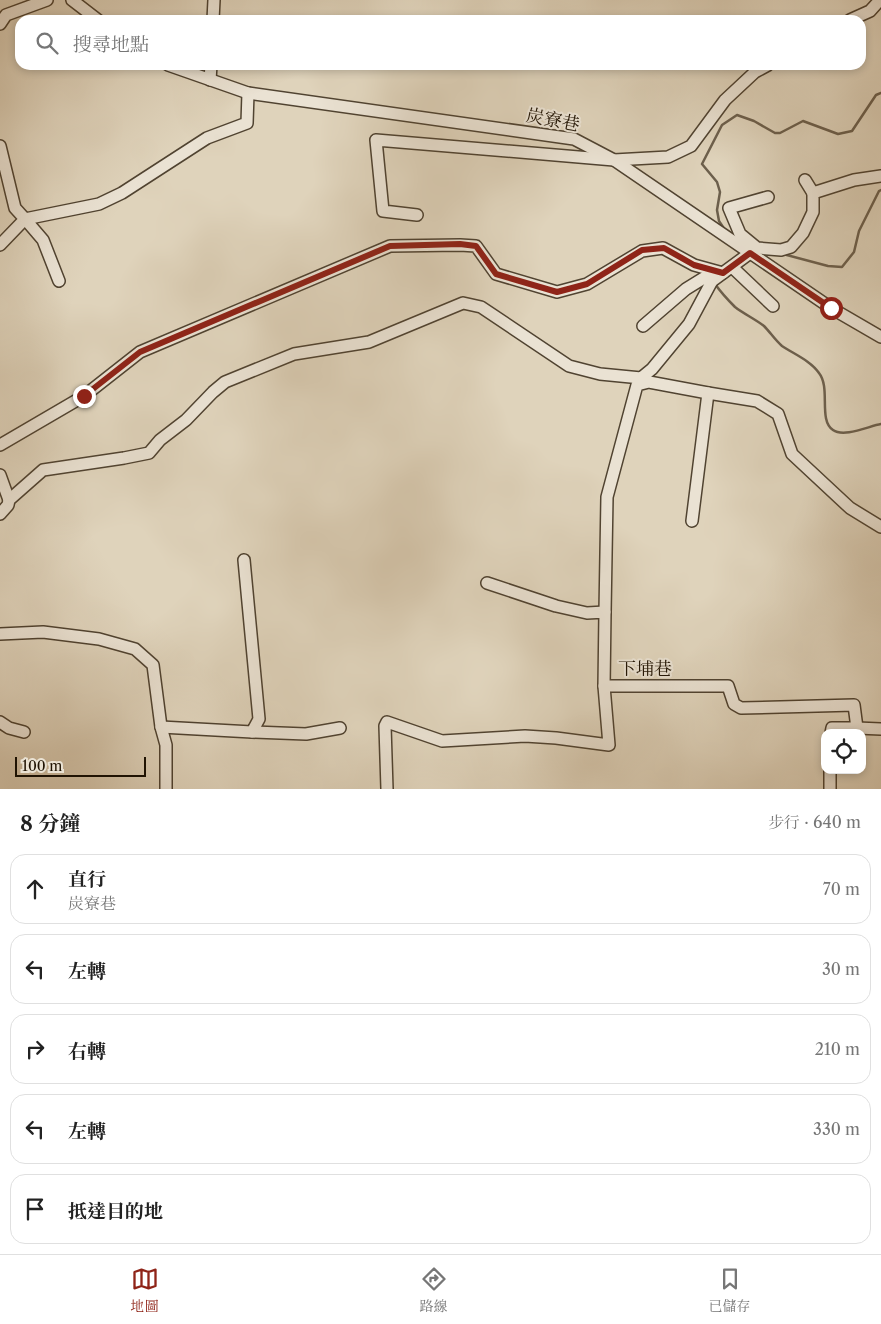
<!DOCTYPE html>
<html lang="zh-TW">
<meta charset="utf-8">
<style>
body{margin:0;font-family:"Libre Caslon Text","Noto Serif TC",serif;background:#f6f6f6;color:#222}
.controls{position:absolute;right:15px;bottom:15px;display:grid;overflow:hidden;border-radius:10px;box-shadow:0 2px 8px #0003}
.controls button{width:45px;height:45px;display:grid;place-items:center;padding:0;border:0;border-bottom:1px solid #e0e0e0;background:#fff;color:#222;font:25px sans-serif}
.scale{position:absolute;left:15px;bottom:12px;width:131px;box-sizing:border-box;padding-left:5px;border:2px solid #201303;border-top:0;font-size:14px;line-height:18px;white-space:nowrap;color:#201303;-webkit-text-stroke:4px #eae2d3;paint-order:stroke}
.stop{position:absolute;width:15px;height:15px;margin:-11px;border:4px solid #8f2418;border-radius:50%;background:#fff}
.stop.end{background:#8f2418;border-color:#fff;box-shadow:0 1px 5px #0008}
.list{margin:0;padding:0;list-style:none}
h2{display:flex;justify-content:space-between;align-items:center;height:65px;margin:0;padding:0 20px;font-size:21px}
h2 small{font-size:16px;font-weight:400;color:#767676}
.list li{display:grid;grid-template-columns:32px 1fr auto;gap:15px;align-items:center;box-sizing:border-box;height:70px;margin:0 10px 10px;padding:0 10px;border:1px solid #e0e0e0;border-radius:15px}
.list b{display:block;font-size:19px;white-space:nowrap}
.list p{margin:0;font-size:16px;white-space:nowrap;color:#767676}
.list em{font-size:16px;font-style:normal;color:#767676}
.icon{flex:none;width:28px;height:28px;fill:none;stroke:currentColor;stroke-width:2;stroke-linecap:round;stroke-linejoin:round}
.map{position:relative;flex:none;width:881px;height:789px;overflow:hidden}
.search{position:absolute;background:#fff;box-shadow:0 2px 8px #0003;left:15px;right:15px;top:15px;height:55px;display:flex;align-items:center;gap:12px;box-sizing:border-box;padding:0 18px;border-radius:15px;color:#767676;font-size:19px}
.sheet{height:465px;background:#fff}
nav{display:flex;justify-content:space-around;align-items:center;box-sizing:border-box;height:70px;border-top:1px solid #e0e0e0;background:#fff;font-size:14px;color:#767676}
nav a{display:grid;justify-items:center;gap:2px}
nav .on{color:#8f2418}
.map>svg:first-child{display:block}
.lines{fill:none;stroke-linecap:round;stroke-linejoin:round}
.stream{stroke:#6c5f4c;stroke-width:2.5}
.minor-casing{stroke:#504331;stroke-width:14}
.minor{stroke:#eae2d3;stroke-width:11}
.route{stroke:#8f2418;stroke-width:6}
.labels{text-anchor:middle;stroke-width:4;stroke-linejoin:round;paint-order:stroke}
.street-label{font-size:18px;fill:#201303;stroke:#eae2d3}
</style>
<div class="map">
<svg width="881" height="789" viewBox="0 0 881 789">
<rect width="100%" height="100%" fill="#dfd3bb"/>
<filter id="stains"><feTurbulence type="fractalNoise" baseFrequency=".004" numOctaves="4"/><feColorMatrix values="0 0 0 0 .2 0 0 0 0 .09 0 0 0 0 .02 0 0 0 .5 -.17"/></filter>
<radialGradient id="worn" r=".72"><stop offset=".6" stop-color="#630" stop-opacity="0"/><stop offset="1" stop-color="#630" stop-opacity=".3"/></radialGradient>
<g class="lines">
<g class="stream">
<path d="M 725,230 L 719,221 L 717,210 L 720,192 L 717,182 L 702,164 L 722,125 L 737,115 L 754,121 L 775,133 L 780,133 L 803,121 L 838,134 L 852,131 L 876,95 L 881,93"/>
<path d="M 783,254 L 828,266 L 842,267 L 854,252 L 859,231 L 879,191 L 881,190"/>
<path d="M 715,284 C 720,291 728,300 735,307 C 744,314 755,319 764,326 C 770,332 775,340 782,346 C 794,354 811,361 819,373 C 831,388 818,420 833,430 C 844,438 869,426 881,424"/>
</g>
<g class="minor-casing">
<g id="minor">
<path d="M 72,0 L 98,20"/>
<path d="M 213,20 L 214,0"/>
<path d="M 850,20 L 870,11 L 880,0"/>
<path d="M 0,24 L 6,15 L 47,0"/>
<path d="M 168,65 L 248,93 L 574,139 L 614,160 L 831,308 L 881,337"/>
<path d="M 210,80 L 211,65"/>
<path d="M 0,146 L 15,208 L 25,219 L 0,245"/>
<path d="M 805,180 L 813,193"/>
<path d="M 768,197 L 729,208 L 740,234 L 757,248 L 781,250 L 791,247 L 803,233 L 813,212 L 813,193 L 854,180 L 881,176"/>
<path d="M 417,215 L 383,211 L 376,140 L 614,160 L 668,157 L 691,146 L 725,100 L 755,72 L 768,65"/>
<path d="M 732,267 L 773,306"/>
<path d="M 59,281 L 43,240 L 25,219 L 99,204 L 122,193 L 207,138 L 247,123 L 248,93"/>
<path d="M 643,326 L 686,289 L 707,276 L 712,281"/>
<path d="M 0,445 L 84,396 L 140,352 L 390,246 L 460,245 L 476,246 L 496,274 L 557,292 L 587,284 L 642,251 L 663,248 L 694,265 L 723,273"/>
<path d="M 0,475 L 9,500"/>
<path d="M 0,514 L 8,505 L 9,500 L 43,470 L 124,458 L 149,453 L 160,440 L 186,420 L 213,392 L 225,382 L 294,354 L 369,342 L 463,303 L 481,307 L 569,366 L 600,374 L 641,378 L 652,369 L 689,324 L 712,281 L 750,253"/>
<path d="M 692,521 L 708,393 L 757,401 L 778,414 L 792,454 L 850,508 L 881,527"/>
<path d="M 487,583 L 556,606 L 587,613 L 605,612 L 604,686"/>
<path d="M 605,612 L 607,497 L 637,385 L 649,382 L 708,393"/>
<path d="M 0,634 L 43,632 L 99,639 L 135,649 L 153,665 L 161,727 L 166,745 L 166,789"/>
<path d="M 0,722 L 9,728 L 24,732"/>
<path d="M 161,727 L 252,732 L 259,719 L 244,560"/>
<path d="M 857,728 L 881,729"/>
<path d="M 252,732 L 306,734 L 340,728"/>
<path d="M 830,770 L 830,789"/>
<path d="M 387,789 L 385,726 L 387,722 L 442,741 L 525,736 L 556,738 L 609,745 L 604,686 L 728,686 L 734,704 L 741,708 L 854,705 L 857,728 L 832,728 L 831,733"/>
</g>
</g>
<use href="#minor" class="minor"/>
</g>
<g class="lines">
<path class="route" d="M 84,396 L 140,352 L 390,246 L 460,244 L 476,246 L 496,274 L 557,292 L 587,284 L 642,250 L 664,248 L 694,265 L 723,273 L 750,253 L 831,308"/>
</g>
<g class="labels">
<g class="street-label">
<text transform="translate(553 120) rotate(11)" y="6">炭寮巷</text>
<text x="645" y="675">下埔巷</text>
</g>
</g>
<rect width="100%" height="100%" filter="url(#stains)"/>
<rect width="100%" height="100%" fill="url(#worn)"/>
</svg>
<div class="controls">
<button><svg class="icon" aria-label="locate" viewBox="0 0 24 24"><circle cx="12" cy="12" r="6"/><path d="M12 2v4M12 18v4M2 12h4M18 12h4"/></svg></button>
</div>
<div class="scale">100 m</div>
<div class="stop" style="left:831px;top:308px"></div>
<div class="stop end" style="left:84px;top:396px"></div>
<div class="search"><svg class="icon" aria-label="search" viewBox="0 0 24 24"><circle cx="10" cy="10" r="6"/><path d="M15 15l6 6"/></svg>搜尋地點</div>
</div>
<section class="sheet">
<h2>8 分鐘<small>步行 · 640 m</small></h2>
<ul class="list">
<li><svg class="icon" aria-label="ahead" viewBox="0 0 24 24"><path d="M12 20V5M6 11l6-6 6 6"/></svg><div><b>直行</b><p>炭寮巷</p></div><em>70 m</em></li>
<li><svg class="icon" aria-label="left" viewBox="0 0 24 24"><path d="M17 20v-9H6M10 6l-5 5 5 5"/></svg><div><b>左轉</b></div><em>30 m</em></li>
<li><svg class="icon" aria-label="right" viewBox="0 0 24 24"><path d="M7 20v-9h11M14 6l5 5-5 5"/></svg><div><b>右轉</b></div><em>210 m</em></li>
<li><svg class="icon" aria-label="left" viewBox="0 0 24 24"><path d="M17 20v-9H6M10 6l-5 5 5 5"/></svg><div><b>左轉</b></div><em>330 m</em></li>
<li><svg class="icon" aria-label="arrive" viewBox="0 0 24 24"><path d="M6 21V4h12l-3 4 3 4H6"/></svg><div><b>抵達目的地</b></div></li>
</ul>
</section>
<nav>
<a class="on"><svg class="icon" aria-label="map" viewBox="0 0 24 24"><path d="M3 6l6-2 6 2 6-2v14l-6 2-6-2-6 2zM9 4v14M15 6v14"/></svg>地圖</a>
<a><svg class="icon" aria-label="directions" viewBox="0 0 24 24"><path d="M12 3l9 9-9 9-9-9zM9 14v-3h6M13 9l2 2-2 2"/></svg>路線</a>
<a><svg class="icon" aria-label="saved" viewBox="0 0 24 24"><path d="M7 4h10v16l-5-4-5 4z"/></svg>已儲存</a>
</nav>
